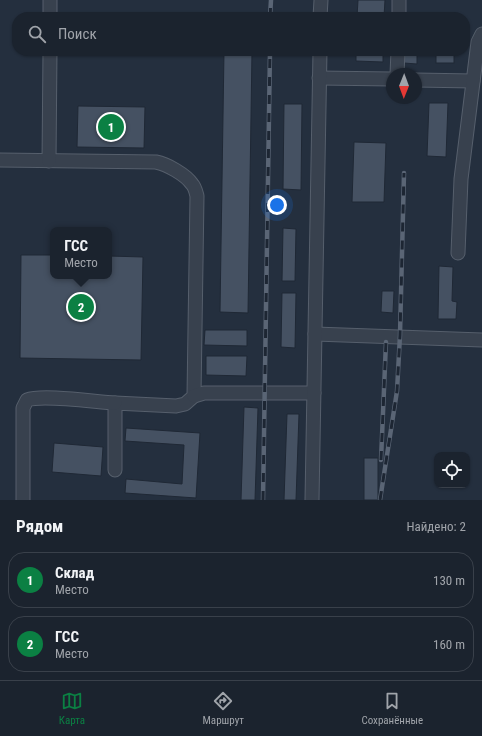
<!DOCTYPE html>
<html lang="ru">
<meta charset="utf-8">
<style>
body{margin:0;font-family:"Roboto Condensed",sans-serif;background:#282f3a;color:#f1f3f6}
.controls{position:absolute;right:12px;bottom:12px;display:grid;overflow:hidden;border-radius:8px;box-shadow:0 1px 3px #0004}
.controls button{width:36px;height:36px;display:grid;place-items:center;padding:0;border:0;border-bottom:1px solid #39404a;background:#1b232e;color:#f1f3f6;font:20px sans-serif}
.compass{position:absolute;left:386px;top:68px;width:36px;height:36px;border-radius:50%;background:#1b232e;box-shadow:0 1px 3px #0004;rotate:181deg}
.you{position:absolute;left:277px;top:205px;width:14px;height:14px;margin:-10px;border:3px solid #fff;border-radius:50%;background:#1a73e8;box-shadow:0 0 0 6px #1a73e833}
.badge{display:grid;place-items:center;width:26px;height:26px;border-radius:50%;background:#0b8043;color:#fff;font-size:13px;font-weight:700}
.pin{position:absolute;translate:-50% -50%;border:2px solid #fff;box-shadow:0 1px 4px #0006}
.popup{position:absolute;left:50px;top:227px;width:62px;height:52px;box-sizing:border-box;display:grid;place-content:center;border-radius:8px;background:#1b232e;filter:drop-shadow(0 1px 3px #0005);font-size:13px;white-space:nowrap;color:#a0a4aa}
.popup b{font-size:15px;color:#f1f3f6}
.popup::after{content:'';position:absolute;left:50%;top:100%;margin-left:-8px;border:8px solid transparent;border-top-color:#1b232e}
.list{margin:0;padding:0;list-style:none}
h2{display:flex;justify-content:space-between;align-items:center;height:52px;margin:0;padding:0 16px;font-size:17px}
h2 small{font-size:13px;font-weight:400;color:#a0a4aa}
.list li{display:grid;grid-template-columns:26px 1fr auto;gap:12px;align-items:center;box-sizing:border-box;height:56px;margin:0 8px 8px;padding:0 8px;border:1px solid #39404a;border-radius:16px}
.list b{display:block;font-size:15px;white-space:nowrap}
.list p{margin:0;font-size:13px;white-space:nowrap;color:#a0a4aa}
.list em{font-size:13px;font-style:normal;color:#a0a4aa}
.icon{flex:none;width:22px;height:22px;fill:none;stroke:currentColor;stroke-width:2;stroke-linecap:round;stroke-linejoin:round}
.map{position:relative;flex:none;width:482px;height:500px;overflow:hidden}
.search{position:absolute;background:#1b232e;box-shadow:0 1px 3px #0004;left:12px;right:12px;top:12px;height:44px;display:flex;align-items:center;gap:10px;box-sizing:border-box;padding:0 14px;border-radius:16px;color:#a0a4aa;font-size:15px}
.sheet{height:180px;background:#1b232e}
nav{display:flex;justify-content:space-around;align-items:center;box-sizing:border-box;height:56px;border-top:1px solid #39404a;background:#1b232e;font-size:11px;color:#a0a4aa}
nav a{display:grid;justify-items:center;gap:2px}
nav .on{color:#0b8043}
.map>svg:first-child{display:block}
.building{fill:#455162;stroke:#1f2835}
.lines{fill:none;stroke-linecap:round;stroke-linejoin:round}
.minor-casing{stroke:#565f6c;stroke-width:15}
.minor{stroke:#38414e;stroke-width:13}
.rail-casing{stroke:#5a6575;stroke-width:4.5}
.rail{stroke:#1d2633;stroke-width:3;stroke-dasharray:9;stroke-linecap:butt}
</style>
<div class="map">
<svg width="482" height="500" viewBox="0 0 482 500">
<rect width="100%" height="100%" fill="#242f3e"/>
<g class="building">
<path d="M 358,0 L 385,0 L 384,17 L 357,17 Z"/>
<path d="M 224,51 L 252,51 L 248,313 L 220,312 Z"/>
<path d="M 356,51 L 383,51 L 383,62 L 356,61 Z"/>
<path d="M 405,51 L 417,51 L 417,64 L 404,63 Z"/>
<rect x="436" y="51" width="18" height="12"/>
<path d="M 429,103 L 448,103 L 446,157 L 427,156 Z"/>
<path d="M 284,104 L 302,104 L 301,190 L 283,189 Z"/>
<path d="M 78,106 L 145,107 L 144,148 L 77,147 Z"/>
<path d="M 354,142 L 386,143 L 384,202 L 352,202 Z"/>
<path d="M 283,228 L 296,229 L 295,281 L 282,281 Z"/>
<path d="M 21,255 L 53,255 L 53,276 L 109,276 L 109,256 L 143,257 L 141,360 L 20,358 Z"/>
<path d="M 439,266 L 453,267 L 452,301 L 457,302 L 456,319 L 438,319 Z"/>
<path d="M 382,291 L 394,291 L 393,313 L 381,312 Z"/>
<path d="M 282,293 L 296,293 L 295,348 L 281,347 Z"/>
<path d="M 205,330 L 247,330 L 247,346 L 204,345 Z"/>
<path d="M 206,356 L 247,356 L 246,376 L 206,375 Z"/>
<path d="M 244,407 L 258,408 L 255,500 L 241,500 Z"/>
<path d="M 287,414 L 299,414 L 296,500 L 284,500 Z"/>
<path d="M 126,428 L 200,433 L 196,498 L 125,493 L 126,479 L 182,484 L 184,445 L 125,441 Z"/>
<path d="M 54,443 L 103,447 L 101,476 L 52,472 Z"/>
<rect x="364" y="458" width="14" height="42"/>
</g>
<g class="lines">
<g class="minor-casing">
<g id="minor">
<path d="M 50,17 L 50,0"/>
<path d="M 320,17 L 321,0"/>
<path d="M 399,17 L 399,0"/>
<path d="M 397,74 L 398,51"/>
<path d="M 319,78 L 392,79"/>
<path d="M 416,80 L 473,81"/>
<path d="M 0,160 L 156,162 C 167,164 186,175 192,184 C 195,187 196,192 197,196 L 194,396 L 185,404 L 176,406 L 115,403 L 115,470"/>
<path d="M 49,161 L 50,51"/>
<path d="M 458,253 L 461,179 L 478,42 L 482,34"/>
<path d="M 315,334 L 482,340"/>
<path d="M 194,396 L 204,393 L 314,393"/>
<path d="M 23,500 L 23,408 L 27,400 C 42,394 96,402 115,403"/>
<path d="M 312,500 L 320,51"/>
</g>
</g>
<use href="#minor" class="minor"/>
<g class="rail-casing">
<g id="rail">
<path d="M 270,17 L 271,0"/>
<path d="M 381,460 L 386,342"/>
<path d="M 263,500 L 270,51"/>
<path d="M 380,500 L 397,391 L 400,335 L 404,173"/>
</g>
</g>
<use href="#rail" class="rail"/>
</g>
</svg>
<div class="controls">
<button><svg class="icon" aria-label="locate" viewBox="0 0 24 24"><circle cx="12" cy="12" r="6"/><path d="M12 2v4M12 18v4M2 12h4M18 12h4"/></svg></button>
</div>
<svg class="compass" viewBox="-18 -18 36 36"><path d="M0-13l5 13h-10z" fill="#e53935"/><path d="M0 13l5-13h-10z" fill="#a0a4aa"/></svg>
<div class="you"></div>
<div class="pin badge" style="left:111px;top:127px">1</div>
<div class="pin badge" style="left:81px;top:307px">2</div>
<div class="popup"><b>ГСС</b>Место</div>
<div class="search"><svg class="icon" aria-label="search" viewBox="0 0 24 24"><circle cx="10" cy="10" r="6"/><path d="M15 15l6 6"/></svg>Поиск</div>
</div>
<section class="sheet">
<h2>Рядом<small>Найдено: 2</small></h2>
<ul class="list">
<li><span class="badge">1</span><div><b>Склад</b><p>Место</p></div><em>130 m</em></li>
<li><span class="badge">2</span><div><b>ГСС</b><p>Место</p></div><em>160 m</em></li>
</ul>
</section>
<nav>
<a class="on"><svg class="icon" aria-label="map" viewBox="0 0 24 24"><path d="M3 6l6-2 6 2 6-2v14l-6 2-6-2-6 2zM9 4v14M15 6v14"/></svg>Карта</a>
<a><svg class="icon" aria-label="directions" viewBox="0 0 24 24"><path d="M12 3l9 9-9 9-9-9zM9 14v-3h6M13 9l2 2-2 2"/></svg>Маршрут</a>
<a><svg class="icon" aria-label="saved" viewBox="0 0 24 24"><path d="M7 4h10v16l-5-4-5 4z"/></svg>Сохранённые</a>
</nav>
